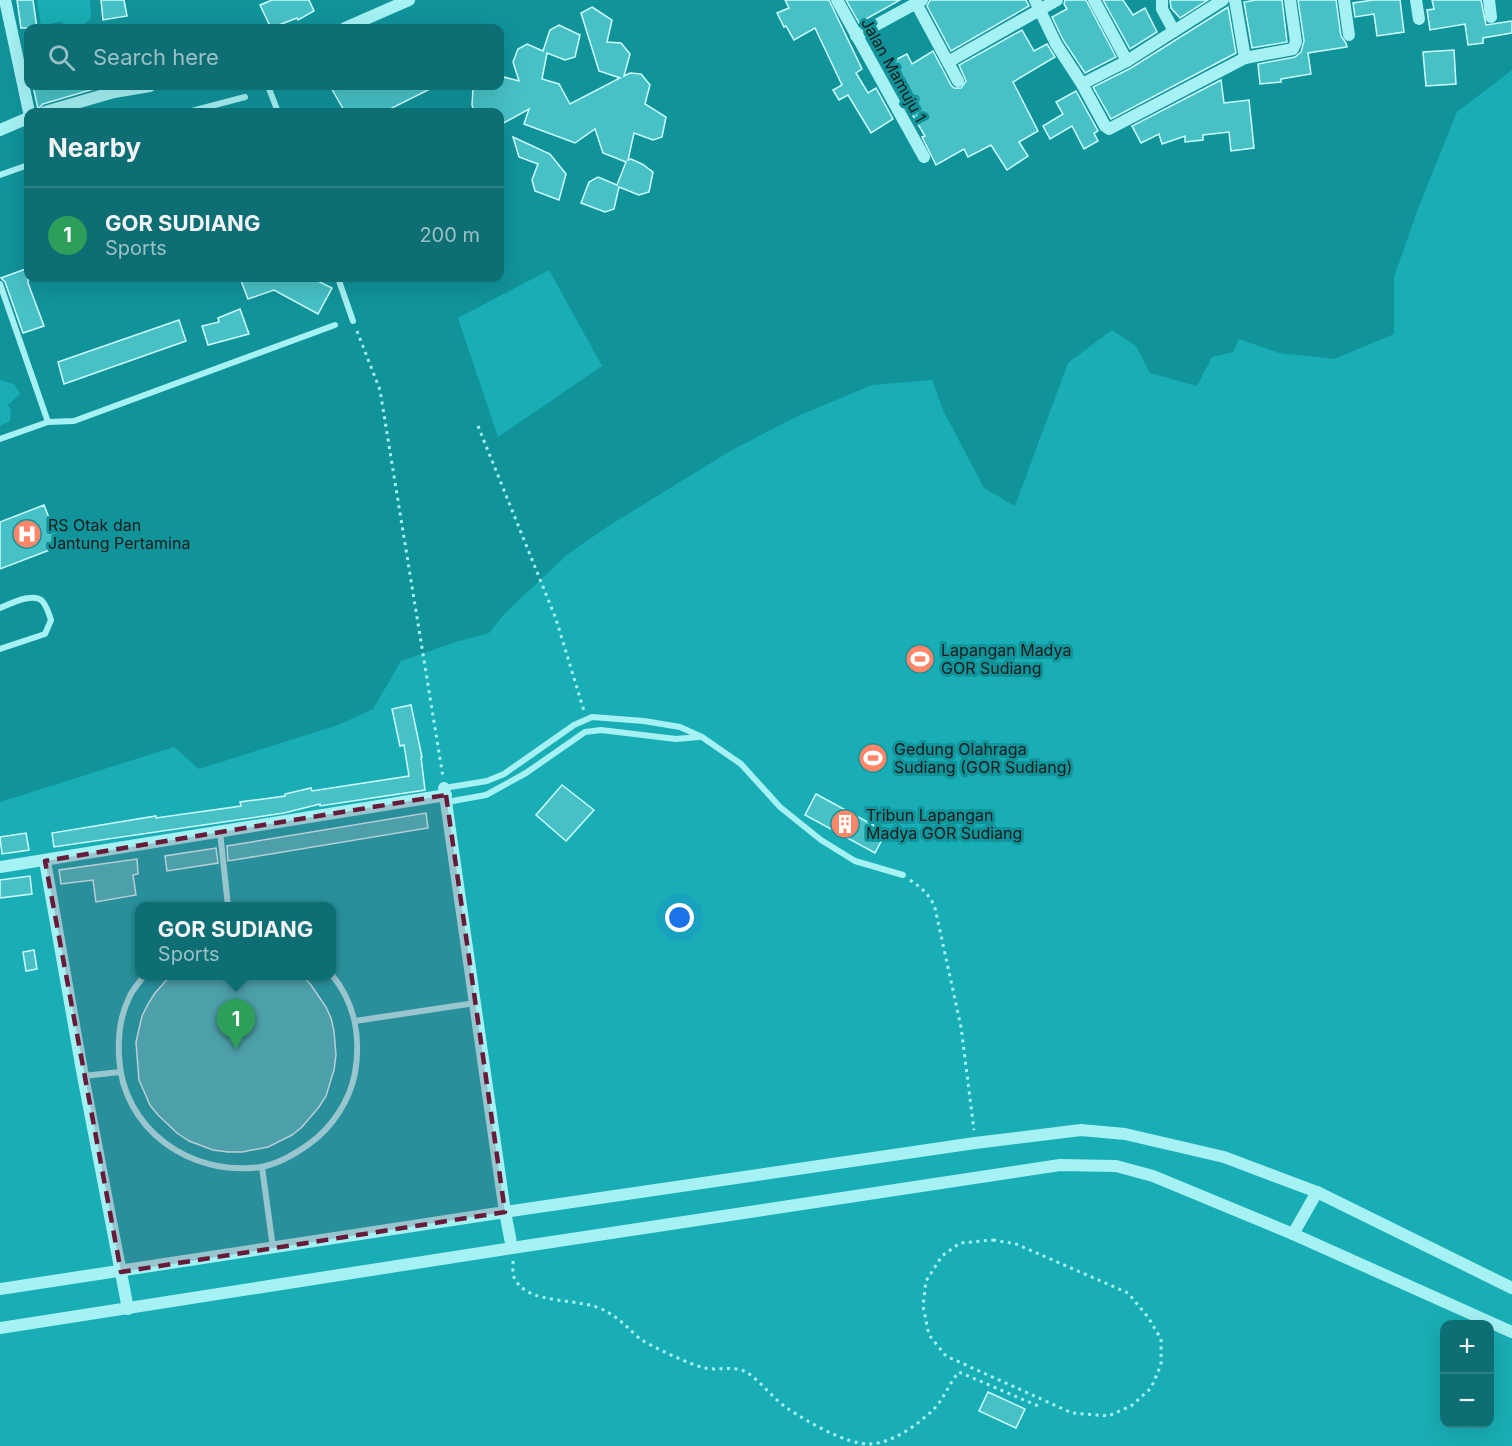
<!DOCTYPE html>
<meta charset="utf-8">
<style>
body{margin:0;font-family:Inter,sans-serif;background:#167379;color:#f1f3f6}
.controls{position:absolute;right:18px;bottom:18px;display:grid;overflow:hidden;border-radius:12px;box-shadow:0 6px 24px #0002}
.controls button{width:54px;height:54px;display:grid;place-items:center;padding:0;border:0;border-bottom:2px solid #2d8186;background:#0d6e74;color:#f1f3f6;font:30px sans-serif}
.you{position:absolute;left:680px;top:918px;width:21px;height:21px;margin:-15px;border:4px solid #fff;border-radius:50%;background:#1a73e8;box-shadow:0 0 0 9px #1a73e833}
.badge{display:grid;place-items:center;width:39px;height:39px;border-radius:50%;background:#8abfa5;color:#fff;font-size:20px;font-weight:700}
.pin{position:absolute;translate:-50% -50px;filter:drop-shadow(0 2px 3px #0008)}
.pin::after{content:'';position:absolute;top:32px;width:21px;height:18px;background:inherit;clip-path:polygon(0 0,100% 0,50% 100%)}
.popup{position:absolute;left:135px;top:902px;width:201px;height:78px;box-sizing:border-box;display:grid;place-content:center;border-radius:12px;background:#0d6e74;filter:drop-shadow(0 2px 4px #0005);font-size:20px;white-space:nowrap;color:#9ac0c5}
.popup b{font-size:22px;color:#f1f3f6}
.popup::after{content:'';position:absolute;left:50%;top:100%;margin-left:-12px;border:12px solid transparent;border-top-color:#0d6e74}
.list{margin:0;padding:0;list-style:none}
h2{display:flex;justify-content:space-between;align-items:center;height:78px;margin:0;padding:0 24px;font-size:26px}
h2 small{font-size:20px;font-weight:400;color:#9ac0c5}
.list li{display:grid;grid-template-columns:39px 1fr auto;gap:18px;align-items:center;box-sizing:border-box;height:96px;padding:0 24px;border-top:2px solid #2d8186}
.list b{display:block;font-size:22px;white-space:nowrap}
.list p{margin:0;font-size:20px;white-space:nowrap;color:#9ac0c5}
.list em{font-size:20px;font-style:normal;color:#9ac0c5}
.icon{flex:none;width:33px;height:33px;fill:none;stroke:currentColor;stroke-width:2;stroke-linecap:round;stroke-linejoin:round}
.map{position:relative;flex:none;width:1512px;height:1446px;overflow:hidden}
.search{position:absolute;background:#0d6e74;box-shadow:0 6px 24px #0002;left:24px;top:24px;width:480px;height:66px;display:flex;align-items:center;gap:15px;box-sizing:border-box;padding:0 21px;border-radius:12px;color:#9ac0c5;font-size:22px}
.panel{position:absolute;background:#0d6e74;box-shadow:0 6px 24px #0002;left:24px;top:108px;width:480px;height:174px;border-radius:12px}
.map>svg:first-child{display:block}
.green{fill:#19aeb5;fill-rule:evenodd}
.building{fill:#47c1c6;stroke:#cdfcfe;stroke-width:1.5}
.lines{fill:none;stroke-linecap:round;stroke-linejoin:round}
.path{stroke:#a5f1f4;stroke-width:3;stroke-dasharray:3 4.5;stroke-linecap:butt}
.lane{stroke:#a5f1f4;stroke-width:6}
.street{stroke:#a5f1f4;stroke-width:12}
.marked{fill:#671b39;fill-opacity:0.2;stroke:#671b39;stroke-width:4.5;stroke-dasharray:12 8;stroke-linejoin:round}
.labels{text-anchor:middle;stroke-width:6;stroke-linejoin:round;paint-order:stroke}
.street-label{font-size:16px;fill:#1d1d1d;stroke:#11939a}
.poi-label{font-size:16px;fill:#1d1d1d;stroke:#11939a;text-anchor:start}
</style>
<div class="map">
<svg width="1512" height="1446" viewBox="0 0 1512 1446">
<rect width="100%" height="100%" fill="#11939a"/>
<g class="green">
<path d="M 37,0 L 90,0 L 91,19 L 83,25 L 65,28 L 62,21 L 41,26 Z"/>
<path d="M 1512,70 L 1512,1446 L 0,1446 L 0,802 L 174,747 L 199,769 L 338,725 L 373,709 L 401,661 L 456,642 L 489,633 L 505,613 L 568,554 L 610,525 L 732,450 L 798,416 L 872,385 L 932,380 L 943,410 L 984,488 L 1015,506 L 1068,363 L 1112,330 L 1136,346 L 1150,373 L 1197,386 L 1212,357 L 1233,352 L 1239,339 L 1279,353 L 1334,359 L 1394,334 L 1394,277 L 1419,206 L 1457,112 ZM 140,906 L 332,906 L 332,976 L 140,976 ZM 1444,1324 L 1490,1324 L 1490,1424 L 1444,1424 Z"/>
<path d="M 549,270 L 602,366 L 498,437 L 458,318 Z"/>
<path d="M 0,380 L 14,384 L 20,394 L 8,405 L 11,411 L 10,421 L 0,426 Z"/>
</g>
<g class="building">
<path d="M 17,0 L 33,0 L 37,28 L 21,28 Z"/>
<path d="M 101,0 L 124,0 L 127,16 L 103,20 Z"/>
<path d="M 272,0 L 309,0 L 314,11 L 298,20 L 297,18 L 271,28 L 260,5 Z"/>
<path d="M 785,0 L 829,0 L 862,69 L 856,73 L 868,93 L 876,88 L 893,119 L 871,133 L 848,95 L 839,100 L 833,90 L 842,85 L 815,28 L 794,40 L 786,26 L 784,27 L 777,13 L 789,8 Z"/>
<path d="M 846,0 L 900,0 L 859,23 Z"/>
<path d="M 930,0 L 1026,0 L 1029,6 L 951,51 L 927,6 Z"/>
<path d="M 1065,0 L 1086,0 L 1116,57 L 1085,73 L 1063,40 L 1052,17 L 1067,9 L 1064,4 Z"/>
<path d="M 1103,0 L 1123,0 L 1133,15 L 1145,8 L 1157,32 L 1130,49 Z"/>
<path d="M 1170,0 L 1208,0 L 1180,18 L 1171,8 Z"/>
<path d="M 1256,0 L 1282,0 L 1287,42 L 1252,48 L 1244,2 Z"/>
<path d="M 1298,0 L 1336,0 L 1341,36 L 1346,43 L 1347,47 L 1308,53 L 1311,74 L 1281,79 L 1281,82 L 1260,84 L 1258,64 L 1295,57 L 1301,52 L 1304,41 Z"/>
<path d="M 1373,0 L 1400,0 L 1404,32 L 1377,36 L 1374,14 L 1355,17 L 1353,3 Z"/>
<path d="M 1432,0 L 1481,0 L 1486,25 L 1512,21 L 1512,33 L 1483,38 L 1483,43 L 1468,45 L 1465,24 L 1430,30 L 1427,10 L 1434,9 Z"/>
<path d="M 592,7 L 612,20 L 607,42 L 621,43 L 630,54 L 624,76 L 630,73 L 641,74 L 650,85 L 645,104 L 666,117 L 662,137 L 653,140 L 634,133 L 628,160 L 631,159 L 642,164 L 653,172 L 649,192 L 639,195 L 619,187 L 614,209 L 605,212 L 581,203 L 589,182 L 598,177 L 617,185 L 626,162 L 603,153 L 595,129 L 575,143 L 524,124 L 529,109 L 500,125 L 500,112 L 474,112 L 472,105 L 473,89 L 477,86 L 500,86 L 500,76 L 519,81 L 513,62 L 518,49 L 527,44 L 543,51 L 550,30 L 559,25 L 580,35 L 575,57 L 565,60 L 547,53 L 542,79 L 559,84 L 570,104 L 620,78 L 599,71 L 581,13 Z"/>
<path d="M 1228,7 L 1236,53 L 1111,119 L 1093,87 L 1131,68 Z"/>
<path d="M 1022,30 L 1034,51 L 1047,44 L 1055,57 L 1013,82 L 1038,131 L 1019,142 L 1028,156 L 1007,170 L 991,145 L 968,157 L 964,149 L 936,165 L 922,137 L 925,136 L 909,109 L 907,110 L 883,66 L 907,54 L 912,64 L 933,51 L 951,85 L 954,88 L 961,88 L 966,81 L 959,65 Z"/>
<path d="M 1454,50 L 1456,84 L 1426,86 L 1423,52 Z"/>
<path d="M 1221,80 L 1224,103 L 1249,100 L 1254,148 L 1231,151 L 1229,132 L 1203,135 L 1203,140 L 1185,142 L 1185,136 L 1162,144 L 1159,134 L 1141,143 L 1132,126 Z"/>
<path d="M 33,86 L 101,86 L 101,87 L 43,104 L 38,109 Z"/>
<path d="M 330,86 L 436,86 L 384,112 L 345,112 Z"/>
<path d="M 1076,91 L 1098,131 L 1094,133 L 1098,141 L 1084,149 L 1072,126 L 1050,139 L 1043,126 L 1063,114 L 1056,102 Z"/>
<path d="M 513,137 L 550,154 L 566,174 L 559,200 L 535,191 L 532,180 L 538,164 L 519,157 Z"/>
<path d="M 28,268 L 28,283 L 44,326 L 23,333 L 5,282 L 1,278 Z"/>
<path d="M 240,278 L 312,278 L 332,288 L 318,314 L 274,290 L 248,299 Z"/>
<path d="M 240,309 L 249,334 L 208,345 L 202,326 L 219,322 L 218,318 Z"/>
<path d="M 179,320 L 186,341 L 64,384 L 58,362 Z"/>
<path d="M 44,505 L 60,546 L 0,569 L 0,522 Z"/>
<path d="M 411,705 L 422,757 L 421,757 L 425,790 L 320,806 L 320,804 L 284,813 L 54,847 L 52,833 L 156,816 L 156,818 L 241,806 L 240,802 L 285,796 L 285,794 L 311,788 L 312,791 L 409,776 L 404,745 L 400,746 L 392,709 Z"/>
<path d="M 562,785 L 594,810 L 566,841 L 536,815 Z"/>
<path d="M 816,794 L 886,832 L 875,853 L 805,815 Z"/>
<path d="M 426,813 L 428,828 L 228,861 L 227,846 Z"/>
<path d="M 26,833 L 29,850 L 2,854 L 0,837 Z"/>
<path d="M 216,848 L 218,863 L 167,871 L 165,856 Z"/>
<path d="M 137,859 L 138,874 L 133,875 L 136,895 L 96,902 L 93,880 L 61,884 L 59,870 Z"/>
<path d="M 30,876 L 32,894 L 0,898 L 0,880 Z"/>
<path d="M 34,950 L 37,969 L 26,971 L 23,952 Z"/>
<path d="M 171,975 L 302,975 L 311,985 L 326,1007 L 331,1018 L 334,1031 L 336,1055 L 334,1070 L 326,1096 L 319,1107 L 302,1127 L 292,1135 L 268,1147 L 242,1152 L 228,1152 L 213,1150 L 189,1141 L 177,1133 L 158,1115 L 150,1105 L 139,1080 L 136,1042 L 142,1016 L 148,1004 L 155,993 Z"/>
<path d="M 988,1392 L 1025,1409 L 1016,1428 L 979,1411 Z"/>
</g>
<g class="lines">
<g class="path">
<path d="M 357,331 L 380,390 L 443,777"/>
<path d="M 478,426 L 556,619 L 584,711"/>
<path d="M 910,880 C 922,888 930,895 935,908 L 961,1027 L 974,1130"/>
<path d="M 993,1240 L 1016,1244 L 1128,1293 L 1148,1317 L 1161,1339 L 1161,1365 L 1151,1388 L 1131,1406 L 1108,1416 L 1072,1413 L 946,1356 L 929,1335 L 923,1306 L 926,1281 L 942,1256 L 960,1243 Z"/>
<path d="M 513,1261 C 513,1267 512,1275 515,1279 C 529,1307 583,1296 607,1312 C 620,1319 628,1328 639,1338 C 648,1345 693,1366 705,1368 C 718,1371 733,1365 746,1372 C 761,1381 772,1398 787,1408 C 806,1421 847,1445 870,1444 C 893,1443 917,1425 933,1410 C 944,1399 949,1383 959,1372 L 1038,1406"/>
</g>
<g class="lane">
<path d="M 268,86 L 278,112"/>
<path d="M 188,112 L 245,97"/>
<path d="M 0,175 L 28,165"/>
<path d="M 338,278 L 353,321"/>
<path d="M 0,284 L 48,422"/>
<path d="M 0,439 L 48,422 L 74,421 L 335,325"/>
<path d="M 0,608 C 10,604 35,591 43,602 C 47,607 49,614 51,620 L 45,634 L 0,649"/>
<path d="M 444,788 L 487,781 L 504,774 L 574,725 L 592,717 L 644,721 L 680,727 L 702,737 L 741,764 L 780,807 L 821,840 L 855,861 L 903,875"/>
<path d="M 447,802 L 486,795 L 526,773 L 585,732 L 601,730 L 676,739 L 699,737"/>
<path d="M 220,832 L 228,906"/>
<path d="M 144,976 C 139,983 132,990 129,998 C 120,1016 118,1037 119,1056 C 122,1129 190,1177 261,1167 C 278,1164 295,1154 309,1144 C 332,1128 350,1100 355,1073 C 361,1038 355,1003 332,975"/>
<path d="M 355,1021 L 475,1003"/>
<path d="M 83,1076 L 120,1072"/>
<path d="M 262,1167 L 273,1248"/>
</g>
<g class="street">
<path d="M 5,0 L 29,112"/>
<path d="M 837,0 L 924,157"/>
<path d="M 1035,0 L 1056,44 L 1082,84 L 1105,126 L 1109,129 L 1245,58 L 1293,49 L 1296,42 L 1290,0"/>
<path d="M 1094,0 L 1127,61"/>
<path d="M 1162,0 L 1162,9 L 1174,31"/>
<path d="M 1235,0 L 1245,58"/>
<path d="M 1344,0 L 1349,35"/>
<path d="M 1416,0 L 1419,19"/>
<path d="M 1489,0 L 1491,17"/>
<path d="M 916,3 L 958,81"/>
<path d="M 345,28 L 409,0"/>
<path d="M 856,36 L 922,0"/>
<path d="M 948,62 L 1057,0"/>
<path d="M 1082,84 L 1127,61 L 1223,0"/>
<path d="M 45,112 L 114,92 L 150,86"/>
<path d="M 0,130 L 28,118"/>
<path d="M 444,788 L 505,1212 L 512,1248"/>
<path d="M 45,861 L 83,1076 L 128,1309"/>
<path d="M 0,867 L 446,795"/>
<path d="M 1293,1234 L 1317,1192"/>
<path d="M 0,1289 L 505,1212 L 975,1143 L 1081,1130 L 1125,1134 L 1224,1157 L 1317,1192 L 1512,1288"/>
<path d="M 0,1328 L 512,1248 L 1060,1165 L 1116,1166 L 1153,1176 L 1293,1234 L 1512,1332"/>
</g>
</g>
<path class="marked" d="M 446,795 L 505,1212 L 121,1272 L 45,861 Z"/>
<defs>
<g id="hospital-disc" transform="scale(1.5)"><circle r="9.5" fill="#ff8668" stroke="#11939a"/><path d="M-5-5h3v3.5h4V-5h3V5h-3V1.5h-4V5h-3Z" fill="#fff"/></g>
<g id="stadium-disc" transform="scale(1.5)"><circle r="9.5" fill="#ff8668" stroke="#11939a"/><path d="M0-5a6.5 5 0 1 0 0 10a6.5 5 0 1 0 0-10ZM-3.5-1.8h7v3.6h-7Z" fill="#fff"/></g>
<g id="building-disc" transform="scale(1.5)"><circle r="9.5" fill="#ff8668" stroke="#11939a"/><path d="M-4-6H4V6H1V3H-1V6H-4ZM-2.5-4.3h1.7v1.8h-1.7ZM.8-4.3h1.7v1.8H.8ZM-2.5-1h1.7V.8h-1.7ZM.8-1h1.7V.8H.8Z" fill="#fff"/></g>
</defs>
<g fill-rule="evenodd">
<use href="#hospital-disc" x="27" y="534"/>
<use href="#stadium-disc" x="920" y="659"/>
<use href="#stadium-disc" x="873" y="758"/>
<use href="#building-disc" x="845" y="824"/>
</g>
<g class="labels">
<g class="street-label">
<text transform="translate(894 70) rotate(61)" y="6">Jalan Mamuju 1</text>
</g>
<g class="poi-label">
<text x="48" y="531">RS Otak dan<tspan x="48" dy="18">Jantung Pertamina</tspan></text>
<text x="941" y="656">Lapangan Madya<tspan x="941" dy="18">GOR Sudiang</tspan></text>
<text x="894" y="755">Gedung Olahraga<tspan x="894" dy="18">Sudiang (GOR Sudiang)</tspan></text>
<text x="866" y="821">Tribun Lapangan<tspan x="866" dy="18">Madya GOR Sudiang</tspan></text>
</g>
</g>
</svg>
<div class="controls">
<button>+</button>
<button>−</button>
</div>
<div class="you"></div>
<div class="pin badge" style="left:236px;top:1049px;background:#2e9e5b">1</div>
<div class="popup"><b>GOR SUDIANG</b>Sports</div>
<div class="search"><svg class="icon" aria-label="search" viewBox="0 0 24 24"><circle cx="10" cy="10" r="6"/><path d="M15 15l6 6"/></svg>Search here</div>
<section class="panel">
<h2>Nearby<small></small></h2>
<ul class="list">
<li><span class="badge" style="background:#2e9e5b">1</span><div><b>GOR SUDIANG</b><p>Sports</p></div><em>200 m</em></li>
</ul>
</section>
</div>
